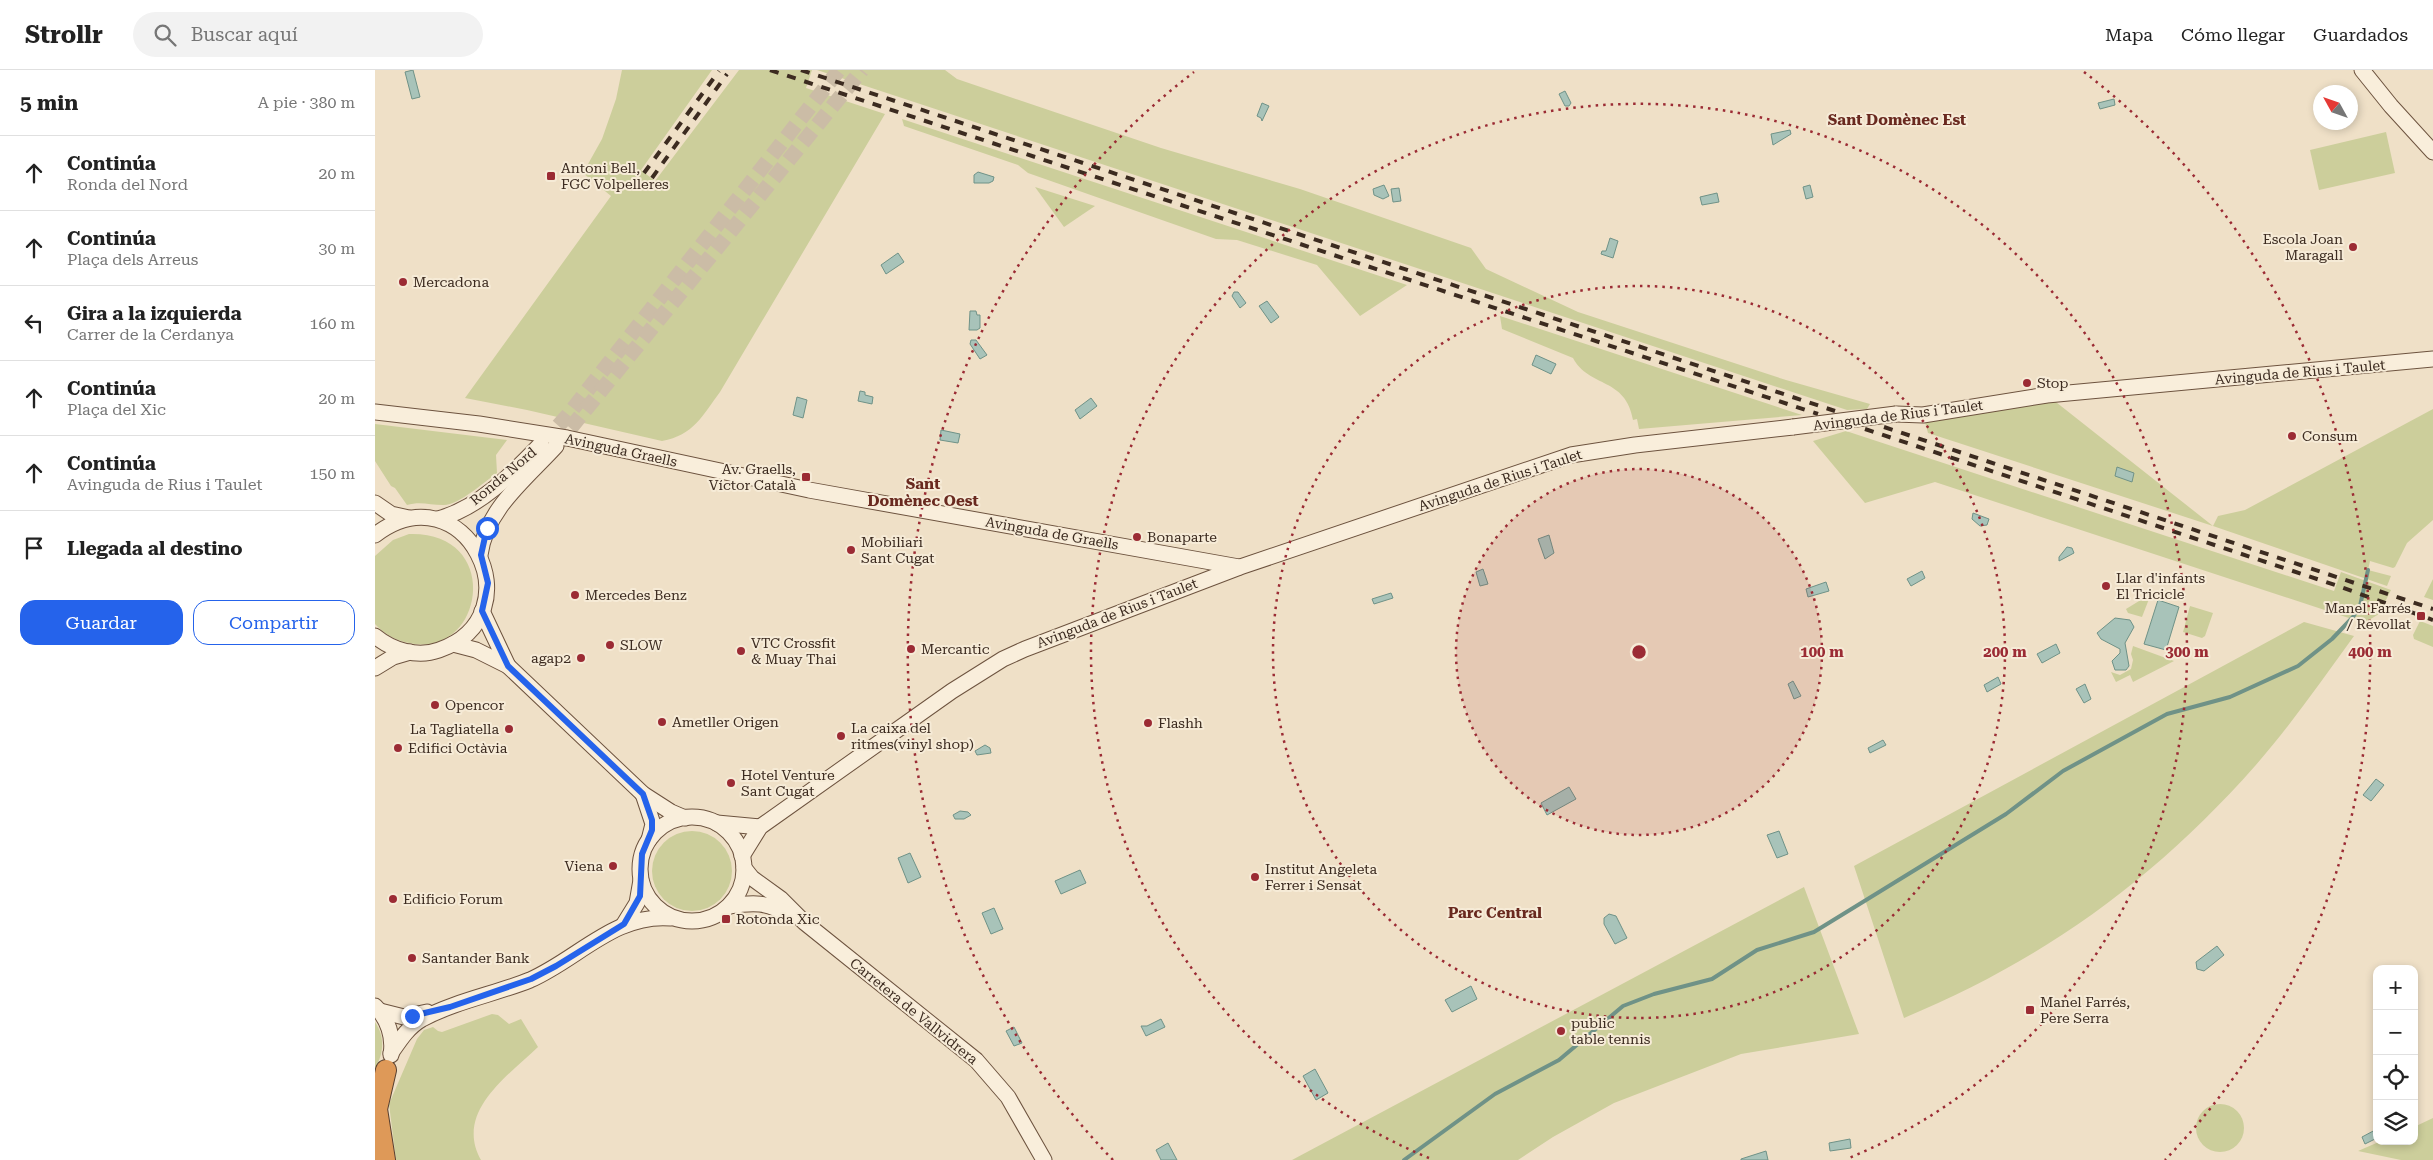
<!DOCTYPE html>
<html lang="es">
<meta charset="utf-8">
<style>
body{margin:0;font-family:"Roboto Serif",serif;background:#f2f2f2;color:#222}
.controls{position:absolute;right:15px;bottom:15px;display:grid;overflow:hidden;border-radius:10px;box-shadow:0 2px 8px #0003}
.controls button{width:45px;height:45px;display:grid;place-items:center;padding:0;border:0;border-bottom:1px solid #e0e0e0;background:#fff;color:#222;font:25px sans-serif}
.compass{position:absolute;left:1938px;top:15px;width:45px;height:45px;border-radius:50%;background:#fff;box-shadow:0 2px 8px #0003;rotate:310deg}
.stop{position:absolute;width:15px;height:15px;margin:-11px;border:4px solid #2563eb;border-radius:50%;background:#fff}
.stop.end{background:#2563eb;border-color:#fff;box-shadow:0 1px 5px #0008}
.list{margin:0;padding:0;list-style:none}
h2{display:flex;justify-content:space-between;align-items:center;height:65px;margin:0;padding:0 20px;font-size:21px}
h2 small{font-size:16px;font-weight:400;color:#767676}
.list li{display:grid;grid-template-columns:32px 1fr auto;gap:15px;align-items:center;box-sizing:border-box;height:75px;padding:0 20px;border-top:1px solid #e0e0e0}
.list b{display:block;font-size:19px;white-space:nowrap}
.list p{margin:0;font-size:16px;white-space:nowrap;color:#767676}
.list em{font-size:16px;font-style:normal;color:#767676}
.actions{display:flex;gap:10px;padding:15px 20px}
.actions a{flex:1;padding:11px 0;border:1px solid #2563eb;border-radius:15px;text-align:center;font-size:18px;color:#2563eb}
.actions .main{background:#2563eb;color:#fff}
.icon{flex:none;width:28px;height:28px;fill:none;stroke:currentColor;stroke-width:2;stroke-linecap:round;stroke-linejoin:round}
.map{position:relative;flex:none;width:2058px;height:1090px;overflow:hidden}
header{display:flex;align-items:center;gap:30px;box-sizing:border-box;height:70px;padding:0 25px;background:#fff;border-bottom:1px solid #e0e0e0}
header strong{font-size:24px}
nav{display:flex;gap:28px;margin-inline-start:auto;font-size:18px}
.search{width:350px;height:45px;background:#f2f2f2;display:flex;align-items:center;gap:12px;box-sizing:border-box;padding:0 18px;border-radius:28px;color:#767676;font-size:19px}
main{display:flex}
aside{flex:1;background:#fff}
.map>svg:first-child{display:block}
.green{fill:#ccce9b}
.water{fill:#a8c3b9;stroke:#6f9287}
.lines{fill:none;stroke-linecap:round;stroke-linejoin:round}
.stream{stroke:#6f9287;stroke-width:4}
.secondary-tunnel{stroke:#cbbca6;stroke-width:15;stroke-dasharray:15 8;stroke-linecap:butt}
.secondary-casing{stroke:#6d533f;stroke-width:17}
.highway-casing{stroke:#594030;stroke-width:22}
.secondary{stroke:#f9eedb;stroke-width:15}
.highway{stroke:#de9958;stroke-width:20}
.rail{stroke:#3c2b20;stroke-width:4;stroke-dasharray:9 9;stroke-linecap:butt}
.secondary-bridge-casing{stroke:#6d533f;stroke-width:17;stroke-linecap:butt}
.secondary-bridge{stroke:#f9eedb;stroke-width:15}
.route{stroke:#2563eb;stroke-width:6}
.ring{fill:none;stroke:#9b2b34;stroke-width:2.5;stroke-dasharray:2.5 5}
.poi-dot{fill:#9b2b34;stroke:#f6ebd7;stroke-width:2}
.labels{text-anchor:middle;stroke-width:4;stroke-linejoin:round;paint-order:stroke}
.poi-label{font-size:14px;fill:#3c2b20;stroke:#f6ebd7;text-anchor:start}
.street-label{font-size:14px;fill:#3c2b20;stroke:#f6ebd7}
.neighbourhood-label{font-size:15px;font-weight:bold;fill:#69291f;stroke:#f6ebd7}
.centre{fill:#9b2b34;stroke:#f6ebd7;stroke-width:2.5}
.ring-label{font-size:15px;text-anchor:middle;font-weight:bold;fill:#9b2b34;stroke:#f6ebd7;stroke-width:4;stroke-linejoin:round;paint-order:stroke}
</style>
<header>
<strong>Strollr</strong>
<div class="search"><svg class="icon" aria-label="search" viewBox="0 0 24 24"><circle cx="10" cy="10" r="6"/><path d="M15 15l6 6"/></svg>Buscar aquí</div>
<nav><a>Mapa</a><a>Cómo llegar</a><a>Guardados</a></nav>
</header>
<main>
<aside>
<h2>5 min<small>A pie · 380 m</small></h2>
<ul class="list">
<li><svg class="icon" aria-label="ahead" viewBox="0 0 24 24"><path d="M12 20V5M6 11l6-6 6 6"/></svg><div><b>Continúa</b><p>Ronda del Nord</p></div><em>20 m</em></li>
<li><svg class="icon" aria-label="ahead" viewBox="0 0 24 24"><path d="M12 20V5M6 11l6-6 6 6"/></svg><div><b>Continúa</b><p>Plaça dels Arreus</p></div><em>30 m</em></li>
<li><svg class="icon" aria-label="left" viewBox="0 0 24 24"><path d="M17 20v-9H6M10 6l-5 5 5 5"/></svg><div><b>Gira a la izquierda</b><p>Carrer de la Cerdanya</p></div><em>160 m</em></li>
<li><svg class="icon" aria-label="ahead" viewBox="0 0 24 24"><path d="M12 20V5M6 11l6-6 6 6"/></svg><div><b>Continúa</b><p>Plaça del Xic</p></div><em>20 m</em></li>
<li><svg class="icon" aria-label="ahead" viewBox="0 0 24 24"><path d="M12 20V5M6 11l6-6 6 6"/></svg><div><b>Continúa</b><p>Avinguda de Rius i Taulet</p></div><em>150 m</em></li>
<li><svg class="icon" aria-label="arrive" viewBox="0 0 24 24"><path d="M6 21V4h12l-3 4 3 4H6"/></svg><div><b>Llegada al destino</b></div></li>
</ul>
<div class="actions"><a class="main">Guardar</a><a>Compartir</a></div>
</aside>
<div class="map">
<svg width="2058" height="1090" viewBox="0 0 2058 1090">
<rect width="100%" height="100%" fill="#efe0c7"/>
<g class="green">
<path d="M 247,0 L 337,0 L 266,100 L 280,111 L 364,0 L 437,0 L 431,18 L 510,44 L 345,322 C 327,346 319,365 287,371 L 152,340 L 90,328 L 236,126 L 208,103 L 227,69 L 241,29 Z"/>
<path d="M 442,0 L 570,0 L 582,9 L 786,78 L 925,119 L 1096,178 L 1111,199 L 1203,242 L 1411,310 L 1495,334 L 1492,339 L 1472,340 Z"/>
<path d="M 527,49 L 1032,215 L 985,246 L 942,195 L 862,170 L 841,169 L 653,103 L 643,95 L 529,56 Z"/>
<path d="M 2011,62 L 2020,103 L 1944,120 L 1935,80 Z"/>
<path d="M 660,117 L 720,136 L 689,157 Z"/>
<path d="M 1125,246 L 1427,345 L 1264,359 L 1262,349 L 1258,350 C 1251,307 1214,318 1198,288 L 1127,259 Z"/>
<path d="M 1672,325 L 1838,456 L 1843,446 L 1870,440 L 2058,339 L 2058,450 L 2032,473 L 2020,497 L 2018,498 L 1995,491 L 1993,500 L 2016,506 L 2012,516 L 1838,456 L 1553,363 L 1548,345 Z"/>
<path d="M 0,354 L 132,370 L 121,385 L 122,403 C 109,412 83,436 68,435 C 55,435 45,431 32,435 L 20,418 L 16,416 L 0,391 Z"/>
<path d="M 1471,361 L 1959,521 L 1966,502 L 2016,520 L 2004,544 L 1989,553 L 1560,412 L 1490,433 L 1438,371 Z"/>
<path d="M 34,464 C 127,461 110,583 40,574 C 24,572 11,566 0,554 L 0,486 L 18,470 Z"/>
<path d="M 2058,509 L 2058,530 L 2049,527 Z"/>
<path d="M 1769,528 L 1774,529 L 1767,547 L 1753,543 L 1751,539 Z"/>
<path d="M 1815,536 L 1838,543 L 1830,566 L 1827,568 L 1808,562 Z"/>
<path d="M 2045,551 L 2058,556 L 2058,577 L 2039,569 L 2038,565 Z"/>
<path d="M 1929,552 L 1979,566 C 1947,610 1916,655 1880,696 C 1780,809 1669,890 1529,948 L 1479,796 Z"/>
<path d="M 1758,576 L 1799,591 L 1758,612 L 1755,605 L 1741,612 L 1736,602 L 1745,605 L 1756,599 L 1758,590 L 1756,584 Z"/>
<circle cx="317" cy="801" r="40"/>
<path d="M 1429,817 L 1484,964 L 1366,984 L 1239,1033 L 1178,1067 L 1143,1090 L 917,1090 Z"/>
<path d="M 117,944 L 123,945 L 134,954 L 146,949 L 163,977 C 133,1006 79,1042 106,1090 L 21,1090 L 14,1034 L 42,969 L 49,960 L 58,957 L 63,961 L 67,962 Z"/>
<path d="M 0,952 C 10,966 9,984 0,998 Z"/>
<circle cx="1845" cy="1058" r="24"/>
<path d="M 2058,1048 L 2058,1090 L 2026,1090 L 1983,1081 L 2006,1071 L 2039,1071 L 2039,1057 Z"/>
</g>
<g class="water">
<path d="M 38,0 L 45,27 L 37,29 L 30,2 Z"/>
<path d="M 1190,21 L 1196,33 L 1194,36 L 1190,36 L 1184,24 Z"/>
<path d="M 1739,29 L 1740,35 L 1725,39 L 1723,33 Z"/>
<path d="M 887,33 L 894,36 L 887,51 L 886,48 L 882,46 Z"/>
<path d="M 1415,60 L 1416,64 L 1398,75 L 1396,64 Z"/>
<path d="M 603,102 L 619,107 L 618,111 L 614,113 L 599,113 L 599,105 Z"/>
<path d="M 1009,115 L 1014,126 L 1008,129 L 999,125 L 998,119 Z"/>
<path d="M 1435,115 L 1438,127 L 1431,129 L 1428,117 Z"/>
<path d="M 1024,118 L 1026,131 L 1018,132 L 1016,119 Z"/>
<path d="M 1342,123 L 1344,132 L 1327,135 L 1325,127 Z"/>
<path d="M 1235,168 L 1243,171 L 1238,188 L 1226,184 L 1227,181 L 1231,181 Z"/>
<path d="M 523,183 L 529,192 L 511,204 L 506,195 Z"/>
<path d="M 859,222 L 863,222 L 871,233 L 865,238 L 857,226 Z"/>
<path d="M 892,231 L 904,247 L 896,253 L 884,236 Z"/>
<path d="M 595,241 L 601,241 L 602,245 L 605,245 L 605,258 L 602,260 L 594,260 Z"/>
<path d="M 596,270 L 601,270 L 612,285 L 605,289 L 595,274 Z"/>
<path d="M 1161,285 L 1181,294 L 1176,304 L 1157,295 Z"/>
<path d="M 485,321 L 490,322 L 490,325 L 498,327 L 497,334 L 483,331 Z"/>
<path d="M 422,327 L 432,330 L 428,348 L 418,345 Z"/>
<path d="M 716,328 L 722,336 L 705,349 L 700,340 Z"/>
<path d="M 566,360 L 585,364 L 583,373 L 565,370 Z"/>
<path d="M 1742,397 L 1759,403 L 1757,412 L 1740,406 Z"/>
<path d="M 1598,443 L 1614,449 L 1612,455 L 1605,456 L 1597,449 Z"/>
<path d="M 1174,465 L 1179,483 L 1170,489 L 1163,469 Z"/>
<path d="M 1692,477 L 1697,478 L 1699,483 L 1684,491 L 1684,487 Z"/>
<path d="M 1108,499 L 1113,514 L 1105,516 L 1101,502 Z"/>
<path d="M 1547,501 L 1550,508 L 1536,516 L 1532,509 Z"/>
<path d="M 1451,512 L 1454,521 L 1433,527 L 1431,519 Z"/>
<path d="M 1016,523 L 1018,528 L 999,534 L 997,529 Z"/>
<path d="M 1783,530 L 1804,537 L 1791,580 L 1769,574 Z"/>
<path d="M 1740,548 L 1755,550 L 1759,557 L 1750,573 L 1754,596 L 1751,600 L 1740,600 L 1737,591 L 1745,583 L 1745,579 L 1726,569 L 1722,563 Z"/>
<path d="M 1681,574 L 1685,583 L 1667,593 L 1662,584 Z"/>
<path d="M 1623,607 L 1626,614 L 1612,622 L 1609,615 Z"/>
<path d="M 1418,611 L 1426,626 L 1419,629 L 1413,614 Z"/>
<path d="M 1710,614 L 1716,629 L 1709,633 L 1701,619 Z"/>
<path d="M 1508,670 L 1511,675 L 1495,683 L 1493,678 Z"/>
<path d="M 610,675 L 615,678 L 616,683 L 602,685 L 600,681 Z"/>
<path d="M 2001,709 L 2009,715 L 1996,731 L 1988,725 Z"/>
<path d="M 1194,717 L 1201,729 L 1172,745 L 1166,733 Z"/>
<path d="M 585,741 L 593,742 L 596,745 L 589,749 L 580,749 L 578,745 Z"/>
<path d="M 1404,761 L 1413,784 L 1402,788 L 1392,765 Z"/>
<path d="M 535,783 L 546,807 L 533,813 L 523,788 Z"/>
<path d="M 705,800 L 711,813 L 686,824 L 680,811 Z"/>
<path d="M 619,838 L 628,859 L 616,864 L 607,843 Z"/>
<path d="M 1234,844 L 1241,846 L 1252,868 L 1240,874 L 1229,854 L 1229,848 Z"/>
<path d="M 1842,876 L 1849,885 L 1829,901 L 1822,899 L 1821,892 Z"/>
<path d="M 1096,916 L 1102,929 L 1077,942 L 1070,930 Z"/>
<path d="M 786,949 L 790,957 L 771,966 L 766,956 L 772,956 Z"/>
<path d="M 639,957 L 647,973 L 639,976 L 631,961 Z"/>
<path d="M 940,999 L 953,1023 L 941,1030 L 928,1006 Z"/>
<path d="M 2002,1059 L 2002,1068 L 1990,1074 L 1987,1067 Z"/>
<path d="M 1475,1069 L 1476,1078 L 1455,1081 L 1454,1073 Z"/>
<path d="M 793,1073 L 802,1090 L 786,1090 L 781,1080 Z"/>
<path d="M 1391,1081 L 1393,1090 L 1366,1090 L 1366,1089 Z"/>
</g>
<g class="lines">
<path class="stream" d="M 1029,1090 L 1120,1024 L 1184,990 L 1248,936 L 1279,924 L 1337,909 L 1382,880 L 1439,862 L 1631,744 L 1688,701 L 1792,644 L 1855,627 L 1923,596 L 1957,569 L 1978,547 L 1985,536 L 1993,500"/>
<g class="secondary-tunnel">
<path d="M 168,373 L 193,345 L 464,0"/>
<path d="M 181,376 L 487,0"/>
</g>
<g class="secondary-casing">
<g id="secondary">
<path d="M 1987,0 L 2016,36 L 2058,82"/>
<path d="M 0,342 L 104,354 L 192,368 L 434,420 L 864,497"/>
<path d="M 1521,344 L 1548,345 L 1672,325 L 2058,289"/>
<path d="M 0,433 L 16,444 L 34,448"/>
<path d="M 63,449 C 104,438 137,404 166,374"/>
<path d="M 0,465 C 89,397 164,545 64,580 C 42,588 17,580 0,566"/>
<path d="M 105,485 C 111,439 151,409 181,376"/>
<path d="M 107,541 L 133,596"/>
<path d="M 78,574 L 101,580 L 133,596 L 268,724 L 296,742 L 310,748"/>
<path d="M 0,598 L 18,587 L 35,582"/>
<path d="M 268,724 L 278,754 L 274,770"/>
<circle cx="317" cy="799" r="52"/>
<path d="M 342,753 L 385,757"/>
<path d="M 367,786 L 385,757 L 577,621 L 628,589 L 650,579 L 865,497 L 1196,385 L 1260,375 L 1418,357"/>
<path d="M 369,798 L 377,808 L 406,829 L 429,852 L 601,990 L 633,1027 L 669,1090"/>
<path d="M 354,836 C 380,832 391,832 414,845"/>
<path d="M 249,854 L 262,833 L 266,810"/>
<path d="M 0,936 C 13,949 19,967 16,985"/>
<path d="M 5,941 L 29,947 L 52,942"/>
<path d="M 16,983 C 25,970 33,957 47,949 C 81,931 120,924 155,910 C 203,889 240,843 296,848"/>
</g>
</g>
<g class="highway-casing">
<path id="highway" d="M 10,1090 L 2,1039 L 11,1000"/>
</g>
<use href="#secondary" class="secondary"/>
<use href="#highway" class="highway"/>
<g class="rail">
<path d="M 395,0 L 1443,344"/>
<path d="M 426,0 L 1460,341"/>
<path d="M 269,103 L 344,1"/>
<path d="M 277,108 L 352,4"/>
<path d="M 1509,357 L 2058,539"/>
<path d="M 1490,359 L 1960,515 L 2058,550"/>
</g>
<g class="secondary-bridge-casing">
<path id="secondary-bridge" d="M 1418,357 L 1521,344"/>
</g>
<use href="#secondary-bridge" class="secondary-bridge"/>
</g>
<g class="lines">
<path class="route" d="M 37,946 L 75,937 L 156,909 L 181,896 L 249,854 L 265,826 L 267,784 L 277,760 L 277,750 L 268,724 L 133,596 L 107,541 L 113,513 L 106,485 L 112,458"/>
</g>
<circle cx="1264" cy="582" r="183" fill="#9b2b34" fill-opacity=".12"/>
<g class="ring">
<circle cx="1264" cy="582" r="183"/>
<circle cx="1264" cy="582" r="366"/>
<path d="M1054 1088A548 548 0 1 1 1474 1088"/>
<path d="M738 1090A731 731 0 0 1 819 2M1709 2A731 731 0 0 1 1790 1090"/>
</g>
<g class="poi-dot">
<rect x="171" y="101" width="10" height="10" rx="2.5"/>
<circle cx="1978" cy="177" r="5"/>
<circle cx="28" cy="212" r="5"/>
<circle cx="1652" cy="313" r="5"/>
<circle cx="1917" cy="366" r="5"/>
<rect x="426" y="402" width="10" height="10" rx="2.5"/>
<circle cx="762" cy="467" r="5"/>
<circle cx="476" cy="480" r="5"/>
<circle cx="1731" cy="516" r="5"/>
<circle cx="200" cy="525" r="5"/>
<rect x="2041" y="541" width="10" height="10" rx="2.5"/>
<circle cx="235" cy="575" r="5"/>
<circle cx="536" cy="579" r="5"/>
<circle cx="366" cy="581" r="5"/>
<circle cx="206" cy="588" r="5"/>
<circle cx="60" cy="635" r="5"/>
<circle cx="287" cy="652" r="5"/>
<circle cx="773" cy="653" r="5"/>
<circle cx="134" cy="659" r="5"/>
<circle cx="466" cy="666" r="5"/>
<circle cx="23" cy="678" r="5"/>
<circle cx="356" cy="713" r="5"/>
<circle cx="238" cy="796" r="5"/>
<circle cx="880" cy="807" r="5"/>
<circle cx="18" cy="829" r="5"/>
<rect x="346" y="844" width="10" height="10" rx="2.5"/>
<circle cx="37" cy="888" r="5"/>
<rect x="1650" y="935" width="10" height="10" rx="2.5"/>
<circle cx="1186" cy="961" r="5"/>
</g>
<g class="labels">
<g class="poi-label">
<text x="186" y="103">Antoni Bell,<tspan x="186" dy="16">FGC Volpelleres</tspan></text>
<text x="1968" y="174" text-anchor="end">Escola Joan<tspan x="1968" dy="16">Maragall</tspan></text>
<text x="38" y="217">Mercadona</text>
<text x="1662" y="318">Stop</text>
<text x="1927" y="371">Consum</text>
<text x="421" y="404" text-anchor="end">Av. Graells,<tspan x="421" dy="16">Víctor Català</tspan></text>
<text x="772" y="472">Bonaparte</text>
<text x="486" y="477">Mobiliari<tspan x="486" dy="16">Sant Cugat</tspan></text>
<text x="1741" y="513">Llar d'infants<tspan x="1741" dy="16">El Tricicle</tspan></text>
<text x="210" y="530">Mercedes Benz</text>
<text x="2036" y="543" text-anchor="end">Manel Farrés<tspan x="2036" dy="16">/ Revollat</tspan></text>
<text x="376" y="578">VTC Crossfit<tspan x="376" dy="16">&amp; Muay Thai</tspan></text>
<text x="245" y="580">SLOW</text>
<text x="546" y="584">Mercantic</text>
<text x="196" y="593" text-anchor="end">agap2</text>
<text x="70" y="640">Opencor</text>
<text x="297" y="657">Ametller Origen</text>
<text x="783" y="658">Flashh</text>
<text x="476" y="663">La caixa del<tspan x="476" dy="16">ritmes(vinyl shop)</tspan></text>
<text x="124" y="664" text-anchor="end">La Tagliatella</text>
<text x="33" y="683">Edifici Octàvia</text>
<text x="366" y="710">Hotel Venture<tspan x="366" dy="16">Sant Cugat</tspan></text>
<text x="228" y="801" text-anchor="end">Viena</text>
<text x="890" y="804">Institut Angeleta<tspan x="890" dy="16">Ferrer i Sensat</tspan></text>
<text x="28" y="834">Edificio Forum</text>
<text x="361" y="854">Rotonda Xic</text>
<text x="47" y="893">Santander Bank</text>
<text x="1665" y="937">Manel Farrés,<tspan x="1665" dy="16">Pere Serra</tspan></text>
<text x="1196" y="958">public<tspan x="1196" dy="16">table tennis</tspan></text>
</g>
<g class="street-label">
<text transform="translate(1925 302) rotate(-5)" y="5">Avinguda de Rius i Taulet</text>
<text transform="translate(1523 345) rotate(-7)" y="5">Avinguda de Rius i Taulet</text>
<text transform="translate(246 380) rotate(12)" y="5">Avinguda Graells</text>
<text transform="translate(128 406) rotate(-40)" y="5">Ronda Nord</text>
<text transform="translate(1125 410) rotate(-18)" y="5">Avinguda de Rius i Taulet</text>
<text transform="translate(677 463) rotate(10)" y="5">Avinguda de Graells</text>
<text transform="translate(742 543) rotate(-21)" y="5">Avinguda de Rius i Taulet</text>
<text transform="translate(539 941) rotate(39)" y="5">Carretera de Vallvidrera</text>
</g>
<g class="neighbourhood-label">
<text x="1522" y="55">Sant Domènec Est</text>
<text x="548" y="419">Sant<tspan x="548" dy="17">Domènec Oest</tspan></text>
<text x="1120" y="848">Parc Central</text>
</g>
</g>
<circle cx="1264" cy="582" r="8" class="centre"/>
<g class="ring-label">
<text x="1447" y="587">100 m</text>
<text x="1630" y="587">200 m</text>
<text x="1812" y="587">300 m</text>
<text x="1995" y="587">400 m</text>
</g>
</svg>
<div class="controls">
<button>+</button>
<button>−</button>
<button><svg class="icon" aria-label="locate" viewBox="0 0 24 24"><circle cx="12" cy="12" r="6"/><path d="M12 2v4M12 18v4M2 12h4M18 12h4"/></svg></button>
<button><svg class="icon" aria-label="layers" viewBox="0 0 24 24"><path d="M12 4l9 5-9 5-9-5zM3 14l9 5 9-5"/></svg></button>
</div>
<svg class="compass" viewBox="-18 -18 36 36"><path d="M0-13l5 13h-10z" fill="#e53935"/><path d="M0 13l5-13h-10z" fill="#767676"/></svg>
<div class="stop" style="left:112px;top:458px"></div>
<div class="stop end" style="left:37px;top:946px"></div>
</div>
</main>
